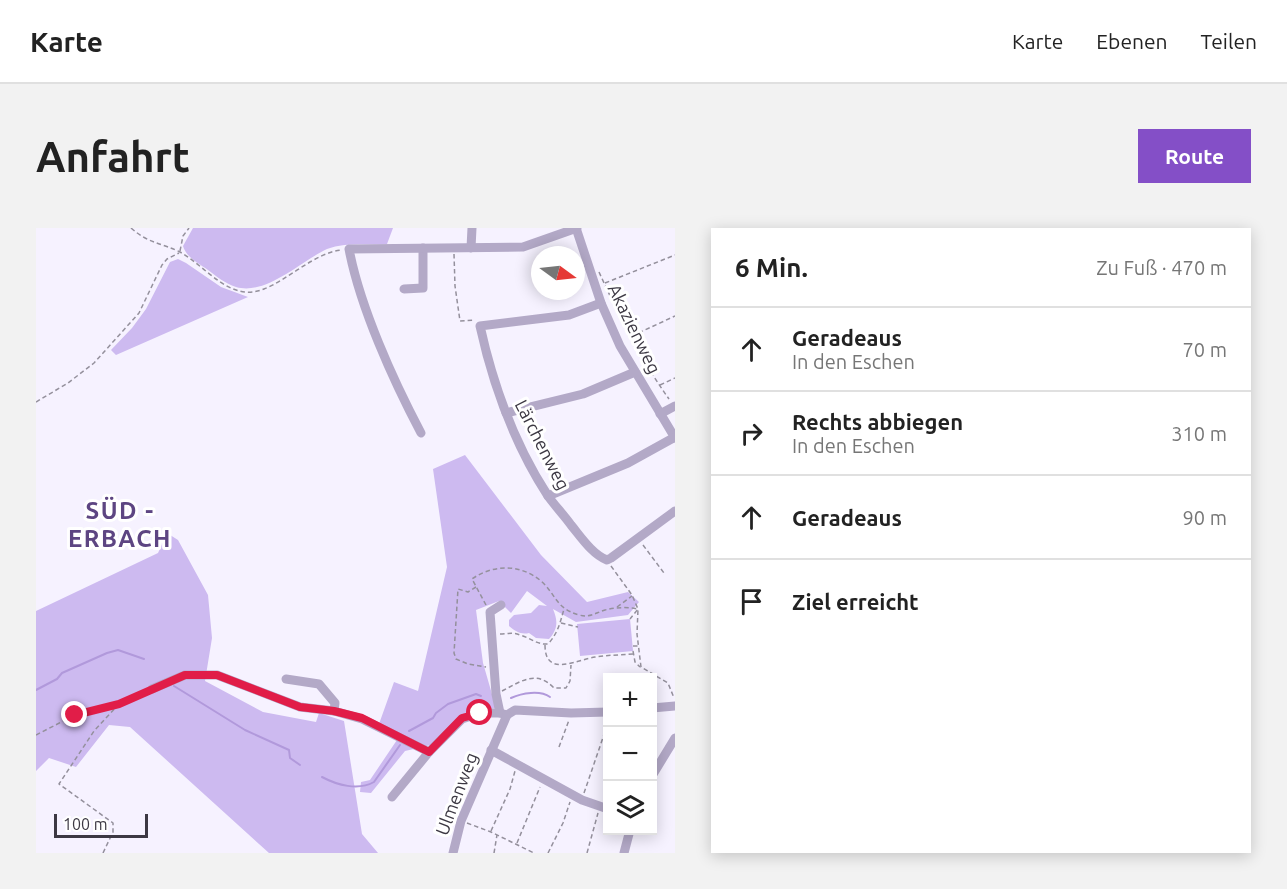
<!DOCTYPE html>
<html lang="de">
<meta charset="utf-8">
<style>
body{margin:0;font-family:Ubuntu,sans-serif;background:#f2f2f2;color:#222}
.controls{position:absolute;right:18px;bottom:18px;display:grid;overflow:hidden;border-radius:0px;box-shadow:0 3px 15px #0003}
.controls button{width:54px;height:54px;display:grid;place-items:center;padding:0;border:0;border-bottom:2px solid #e0e0e0;background:#fff;color:#222;font:30px sans-serif}
.compass{position:absolute;left:495px;top:18px;width:54px;height:54px;border-radius:50%;background:#fff;box-shadow:0 3px 15px #0003;rotate:105deg}
.scale{position:absolute;left:18px;bottom:15px;width:94px;box-sizing:border-box;padding-left:6px;border:3px solid #3c3843;border-top:0;font-size:16px;line-height:21px;white-space:nowrap;color:#3c3843;-webkit-text-stroke:4px #fff;paint-order:stroke}
.stop{position:absolute;width:18px;height:18px;margin:-14px;border:4px solid #e11d48;border-radius:50%;background:#fff}
.stop.end{background:#e11d48;border-color:#fff;box-shadow:0 2px 6px #0008}
.list{margin:0;padding:0;list-style:none}
h2{display:flex;justify-content:space-between;align-items:center;height:78px;margin:0;padding:0 24px;font-size:26px}
h2 small{font-size:20px;font-weight:400;color:#767676}
.list li{display:grid;grid-template-columns:39px 1fr auto;gap:18px;align-items:center;box-sizing:border-box;height:84px;padding:0 24px;border-top:2px solid #e0e0e0}
.list b{display:block;font-size:22px;white-space:nowrap}
.list p{margin:0;font-size:20px;white-space:nowrap;color:#767676}
.list em{font-size:20px;font-style:normal;color:#767676}
.icon{flex:none;width:33px;height:33px;fill:none;stroke:currentColor;stroke-width:2;stroke-linecap:round;stroke-linejoin:round}
.map{position:relative;flex:none;width:639px;height:625px;overflow:hidden;border-radius:0px}
header{display:flex;align-items:center;gap:36px;box-sizing:border-box;height:84px;padding:0 30px;background:#fff;border-bottom:2px solid #e0e0e0}
header strong{font-size:28px}
nav{display:flex;gap:33px;margin-inline-start:auto;font-size:21px}
.intro{display:flex;align-items:center;justify-content:space-between;box-sizing:border-box;height:144px;padding:0 36px}
h1{margin:0;font-size:42px}
.button{padding:15px 27px;border-radius:0px;background:#844fc7;color:#fff;font-size:21px;font-weight:700}
main{display:flex;gap:36px;padding:0 36px}
aside{flex:1;background:#fff;border-radius:0px;box-shadow:0 3px 15px #0003}
.map>svg:first-child{display:block}
.green{fill:#cdbaf0}
.lines{fill:none;stroke-linecap:round;stroke-linejoin:round}
.stream{stroke:#b199db;stroke-width:2}
.path{stroke:#94909c;stroke-width:1.5;stroke-dasharray:4.5 3;stroke-linecap:butt}
.minor{stroke:#b3a9c7;stroke-width:9}
.route{stroke:#e11d48;stroke-width:8}
.labels{text-anchor:middle;stroke-width:6;stroke-linejoin:round;paint-order:stroke}
.street-label{font-size:18px;fill:#3c3843;stroke:#fff}
.district-label{font-size:24px;font-weight:bold;letter-spacing:1.5px;fill:#5d4582;stroke:#fff}
</style>
<header>
<strong>Karte</strong>
<nav><a>Karte</a><a>Ebenen</a><a>Teilen</a></nav>
</header>
<div class="intro"><h1>Anfahrt</h1><a class="button">Route</a></div>
<main>
<div class="map">
<svg width="639" height="625" viewBox="0 0 639 625">
<rect width="100%" height="100%" fill="#f6f2ff"/>
<g class="green">
<path d="M 157,0 L 357,0 L 351,16 C 332,17 308,14 291,21 C 265,33 230,68 200,59 C 189,55 181,49 172,42 C 162,35 150,29 147,18 Z"/>
<path d="M 142,31 L 150,35 L 185,59 L 212,69 L 80,127 L 75,122 L 96,100 L 110,81 L 134,34 Z"/>
<path d="M 429,227 L 505,327 L 551,374 L 592,364 L 603,374 L 592,387 L 540,394 L 517,381 C 522,393 522,401 513,411 L 500,410 L 493,405 C 485,407 479,403 473,398 L 473,392 L 478,387 L 495,385 L 503,377 L 511,378 L 491,363 L 475,385 L 463,373 L 440,382 L 447,435 L 460,480 L 429,485 L 395,517 L 369,523 L 335,565 L 324,564 L 325,554 L 334,552 L 365,506 L 343,496 L 358,454 L 382,463 L 411,339 L 397,241 Z"/>
<path d="M 131,305 L 142,312 L 172,367 L 176,410 L 169,453 L 227,484 L 280,494 L 283,485 L 308,493 L 326,606 L 342,625 L 233,625 L 94,499 L 73,497 L 40,539 L 13,530 L 0,543 L 0,383 L 122,325 Z"/>
<path d="M 594,391 L 597,423 L 544,428 L 541,396 Z"/>
</g>
<g class="lines">
<g class="stream">
<path d="M 138,458 L 209,502 L 253,522 L 254,530 L 264,537"/>
<path d="M 0,462 L 21,451 L 26,445 L 71,425 L 82,422 L 108,431"/>
<path d="M 475,470 C 486,465 504,462 514,469"/>
<path d="M 373,503 L 397,490 L 400,485 L 412,476 L 440,466 L 445,468"/>
<path d="M 286,549 C 301,557 322,563 338,554 L 364,517"/>
</g>
<g class="path">
<path d="M 95,0 C 113,16 126,15 144,24 C 171,39 194,75 228,61 C 253,51 279,25 305,22"/>
<path d="M 144,23 L 147,8 L 153,0"/>
<path d="M 418,26 L 419,58 L 424,93 L 439,92"/>
<path d="M 563,44 C 583,88 605,132 633,171"/>
<path d="M 569,55 L 639,27"/>
<path d="M 596,108 L 639,88"/>
<path d="M 624,157 L 639,150"/>
<path d="M 0,174 L 32,155 L 58,135 L 103,85 L 126,37 L 131,31 L 143,25"/>
<path d="M 607,317 L 628,345"/>
<path d="M 575,338 L 596,367 L 602,381 L 601,406 L 605,439 L 632,455 L 638,470"/>
<path d="M 440,359 L 432,364 L 422,361 L 418,425 L 420,431 L 432,436 L 450,439"/>
<path d="M 450,377 L 436,351 C 457,336 485,336 505,353 C 520,366 519,380 543,387 C 554,390 559,385 569,382 C 580,379 591,379 602,381 L 594,391"/>
<path d="M 581,379 L 596,368"/>
<path d="M 525,395 L 542,399"/>
<path d="M 464,406 C 471,406 477,404 484,407 C 495,410 501,417 512,416 C 522,405 524,395 528,381"/>
<path d="M 509,417 C 509,450 540,432 559,429 C 572,427 585,427 597,426"/>
<path d="M 597,418 L 603,418"/>
<path d="M 597,423 L 599,434 L 604,439"/>
<path d="M 466,463 C 484,454 500,441 518,460 L 530,460 L 534,453 L 535,437"/>
<path d="M 0,507 L 39,487 L 82,477"/>
<path d="M 523,519 L 533,492"/>
<path d="M 548,565 L 572,495"/>
<path d="M 431,595 L 455,604 L 498,625"/>
<path d="M 455,603 L 474,561 L 479,543"/>
<path d="M 481,615 L 504,559"/>
<path d="M 67,625 L 77,604 L 77,595 L 23,556 L 58,503 L 83,476 L 110,464"/>
<path d="M 458,625 L 461,607"/>
<path d="M 512,625 L 527,595 L 534,574"/>
<path d="M 551,625 L 562,585"/>
</g>
<g class="minor">
<path d="M 540,0 L 565,75 L 584,118 L 639,210"/>
<path d="M 435,20 L 436,0"/>
<path d="M 368,61 L 387,60 L 387,20"/>
<path d="M 565,75 L 533,87 L 444,98 C 457,157 479,217 512,268 C 519,278 528,287 535,297 C 545,309 556,326 571,332 L 575,330 L 639,283"/>
<path d="M 470,185 L 547,166 L 599,144"/>
<path d="M 624,186 L 639,178"/>
<path d="M 385,205 C 357,152 324,79 313,21 L 487,19 L 541,0"/>
<path d="M 512,268 L 592,235 L 639,209"/>
<path d="M 250,451 L 283,456 L 299,475 L 298,483"/>
<path d="M 116,461 L 149,447 L 181,447 L 264,479 L 298,483 L 326,491 L 393,524"/>
<path d="M 616,480 L 639,478"/>
<path d="M 464,485 L 460,466 L 454,384 L 465,377"/>
<path d="M 455,522 L 546,572 L 572,581"/>
<path d="M 616,548 L 639,510"/>
<path d="M 356,569 L 393,524 L 426,491 L 444,485 L 464,485 L 471,487 L 479,482 L 535,485 L 572,484"/>
<path d="M 417,625 L 425,593 L 471,487"/>
<path d="M 588,625 L 594,602"/>
</g>
</g>
<g class="lines">
<path class="route" d="M 39,487 L 83,476 L 149,447 L 181,447 L 264,479 L 298,483 L 326,490 L 393,524 L 426,490 L 444,485"/>
</g>
<g class="labels">
<g class="street-label">
<text transform="translate(598 101) rotate(64)" y="6">Akazienweg</text>
<text transform="translate(506 217) rotate(63)" y="6">Lärchenweg</text>
<text transform="translate(421 566) rotate(-69)" y="6">Ulmenweg</text>
</g>
<g class="district-label">
<text x="84" y="291">SÜD -<tspan x="84" dy="28">ERBACH</tspan></text>
</g>
</g>
</svg>
<div class="controls">
<button>+</button>
<button>−</button>
<button><svg class="icon" aria-label="layers" viewBox="0 0 24 24"><path d="M12 4l9 5-9 5-9-5zM3 14l9 5 9-5"/></svg></button>
</div>
<svg class="compass" viewBox="-18 -18 36 36"><path d="M0-13l5 13h-10z" fill="#e53935"/><path d="M0 13l5-13h-10z" fill="#767676"/></svg>
<div class="scale">100 m</div>
<div class="stop" style="left:444px;top:485px"></div>
<div class="stop end" style="left:39px;top:487px"></div>
</div>
<aside>
<h2>6 Min.<small>Zu Fuß · 470 m</small></h2>
<ul class="list">
<li><svg class="icon" aria-label="ahead" viewBox="0 0 24 24"><path d="M12 20V5M6 11l6-6 6 6"/></svg><div><b>Geradeaus</b><p>In den Eschen</p></div><em>70 m</em></li>
<li><svg class="icon" aria-label="right" viewBox="0 0 24 24"><path d="M7 20v-9h11M14 6l5 5-5 5"/></svg><div><b>Rechts abbiegen</b><p>In den Eschen</p></div><em>310 m</em></li>
<li><svg class="icon" aria-label="ahead" viewBox="0 0 24 24"><path d="M12 20V5M6 11l6-6 6 6"/></svg><div><b>Geradeaus</b></div><em>90 m</em></li>
<li><svg class="icon" aria-label="arrive" viewBox="0 0 24 24"><path d="M6 21V4h12l-3 4 3 4H6"/></svg><div><b>Ziel erreicht</b></div></li>
</ul>
</aside>
</main>
